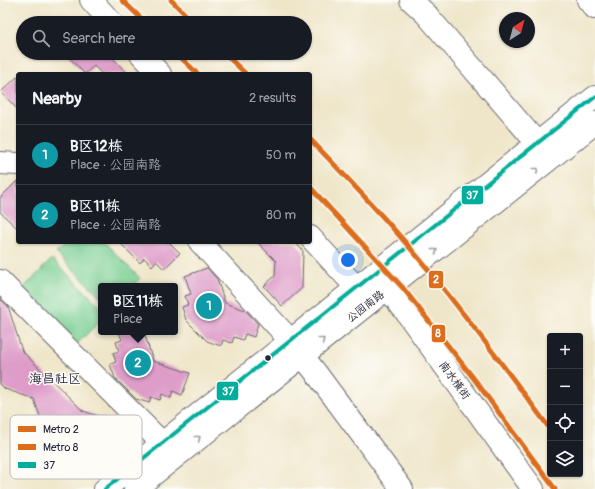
<!DOCTYPE html>
<meta charset="utf-8">
<style>
body{margin:0;font-family:Pangolin,"LXGW WenKai TC",sans-serif;background:#242831;color:#f1f3f6}
.controls{position:absolute;right:12px;bottom:12px;display:grid;overflow:hidden;border-radius:4px;box-shadow:0 1px 3px #0004}
.controls button{width:36px;height:36px;display:grid;place-items:center;padding:0;border:0;border-bottom:1px solid #363941;background:#171b24;color:#f1f3f6;font:20px sans-serif}
.compass{position:absolute;left:499px;top:12px;width:36px;height:36px;border-radius:50%;background:#171b24;box-shadow:0 1px 3px #0004;rotate:36deg}
.you{position:absolute;left:348px;top:260px;width:14px;height:14px;margin:-10px;border:3px solid #fff;border-radius:50%;background:#1a73e8;box-shadow:0 0 0 6px #1a73e833}
.badge{display:grid;place-items:center;width:26px;height:26px;border-radius:50%;background:#d1495b;color:#fff;font-size:13px;font-weight:700}
.pin{position:absolute;translate:-50% -50%;border:2px solid #fff;box-shadow:0 1px 4px #0006}
.popup{position:absolute;left:98px;top:283px;width:80px;height:52px;box-sizing:border-box;display:grid;place-content:center;border-radius:4px;background:#171b24;filter:drop-shadow(0 1px 3px #0005);font-size:13px;white-space:nowrap;color:#9ea1a6}
.popup b{font-size:15px;color:#f1f3f6}
.popup::after{content:'';position:absolute;left:50%;top:100%;margin-left:-8px;border:8px solid transparent;border-top-color:#171b24}
.list{margin:0;padding:0;list-style:none}
h2{display:flex;justify-content:space-between;align-items:center;height:52px;margin:0;padding:0 16px;font-size:17px}
h2 small{font-size:13px;font-weight:400;color:#9ea1a6}
.list li{display:grid;grid-template-columns:26px 1fr auto;gap:12px;align-items:center;box-sizing:border-box;height:60px;padding:0 16px;border-top:1px solid #363941}
.list b{display:block;font-size:15px;white-space:nowrap}
.list p{margin:0;font-size:13px;white-space:nowrap;color:#9ea1a6}
.list em{font-size:13px;font-style:normal;color:#9ea1a6}
.icon{flex:none;width:22px;height:22px;fill:none;stroke:currentColor;stroke-width:2;stroke-linecap:round;stroke-linejoin:round}
.map{position:relative;flex:none;width:595px;height:489px;overflow:hidden}
.search{position:absolute;background:#171b24;box-shadow:0 1px 3px #0004;left:16px;top:16px;width:296px;height:44px;display:flex;align-items:center;gap:10px;box-sizing:border-box;padding:0 14px;border-radius:22px;color:#9ea1a6;font-size:15px}
.panel{position:absolute;background:#171b24;box-shadow:0 1px 3px #0004;left:16px;top:72px;width:296px;height:172px;border-radius:4px}
.map>svg:first-child{display:block}
.green{fill:#7acf93;stroke:#4e7867}
.building{fill:#de9cc9}
.lines{fill:none;stroke-linecap:round;stroke-linejoin:round}
.minor-casing{stroke:#6a676d;stroke-width:24}
.minor{stroke:#fff;stroke-width:22}
.bus-1-casing{stroke:#fdfcf7;stroke-width:7}
.bus-1{stroke:#01ad9c;stroke-width:4}
.metro-1-casing{stroke:#fdfcf7;stroke-width:8}
.metro-2-casing{stroke:#fdfcf7;stroke-width:8}
.metro-1{stroke:#db6d1c;stroke-width:5}
.metro-2{stroke:#db6d1c;stroke-width:5}
.oneway{stroke:#9c9ca7}
.bus-dot{fill:#22223b;stroke:#fdfcf7;stroke-width:1.5}
.labels{text-anchor:middle;stroke-width:3;stroke-linejoin:round;paint-order:stroke}
.street-label{font-size:11px;fill:#22223b;stroke:#fdfcf7}
.quarter-label{font-size:13px;fill:#22223b;stroke:#fdfcf7}
.key{fill:#fdfcf7;stroke:#bbbbbf;stroke-width:1}
.key-label{font-size:11px;fill:#22223b}
.line-badge{stroke:#fdfcf7;stroke-width:1.5}
.badge-label{font-size:11px;text-anchor:middle;font-weight:bold;fill:#fff}
</style>
<div class="map">
<svg width="595" height="489" viewBox="0 0 595 489">
<rect width="100%" height="100%" fill="#fdfcf7"/>
<filter id="ink" filterUnits="userSpaceOnUse"><feTurbulence type="fractalNoise" baseFrequency=".025" numOctaves="2"/><feDisplacementMap in="SourceGraphic" scale="8" xChannelSelector="R" yChannelSelector="G"/><feConvolveMatrix kernelMatrix="1 2 1 2 8 2 1 2 1" color-interpolation-filters="sRGB"/></filter>
<filter id="wash" filterUnits="userSpaceOnUse"><feTurbulence type="fractalNoise" baseFrequency=".012" numOctaves="4" result="noise"/><feDisplacementMap in="SourceGraphic" scale="16" xChannelSelector="R" yChannelSelector="G"/><feGaussianBlur stdDeviation="0.9" result="paint"/><feColorMatrix in="noise" values="0 0 0 0 0 0 0 0 0 0 0 0 0 0 0 0 0 1.4 0 .05"/><feComposite in="paint" operator="in"/></filter>
<g filter="url(#wash)">
<rect width="100%" height="100%" fill="#efe6c9"/>
<g class="green">
<path d="M 68,242 L 104,242 L 140,278 L 133,286 L 101,286 L 101,297 L 56,253 Z"/>
<path d="M 52,259 L 101,307 L 101,320 L 78,343 L 23,288 Z"/>
</g>
<g id="blocks">
<g class="building">
<path d="M 65,53 L 108,53 L 128,74 L 102,74 L 94,66 L 85,74 Z"/>
<path d="M 18,76 L 18,110 L 1,92 Z"/>
<path d="M 18,180 L 18,229 L 0,212 L 0,198 Z"/>
<path d="M 119,242 L 169,242 L 180,253 L 164,269 L 156,261 L 152,266 L 144,258 L 140,263 Z"/>
<path d="M 257,242 L 295,242 L 303,251 L 302,288 L 282,306 L 264,286 L 275,276 L 276,261 Z"/>
<path d="M 207,268 L 217,279 L 225,303 L 245,310 L 258,324 L 254,337 L 245,334 L 243,340 L 234,337 L 232,343 L 223,340 L 221,346 L 207,341 L 186,320 L 182,307 L 188,305 L 185,296 L 191,294 L 185,276 Z"/>
<path d="M 0,299 L 8,306 L 22,351 L 83,411 L 119,423 L 112,445 L 103,442 L 101,448 L 92,445 L 90,451 L 81,448 L 79,454 L 65,449 L 44,428 L 34,399 L 5,389 L 0,384 Z"/>
<path d="M 119,332 L 144,332 L 153,361 L 190,373 L 182,395 L 173,391 L 171,398 L 162,394 L 160,400 L 151,397 L 149,403 L 136,399 L 115,378 L 110,364 L 116,362 L 113,353 L 119,351 L 116,342 L 122,340 Z"/>
</g>
</g>
</g>
<g filter="url(#ink)">
<use href="#blocks" fill-opacity="0" stroke="#6a676d" stroke-width="1"/>
<g class="lines">
<g class="minor-casing">
<g id="minor">
<path d="M 91,0 L 112,23"/>
<path d="M 411,0 L 426,14 L 537,143"/>
<path d="M 588,0 L 595,8"/>
<path d="M 140,53 L 160,74"/>
<path d="M 0,163 L 18,164"/>
<path d="M 310,237 L 366,298"/>
<path d="M 200,242 L 290,340 L 316,373 L 402,489"/>
<path d="M 378,277 L 406,312 L 533,489"/>
<path d="M 0,281 L 172,453"/>
<path d="M 105,489 L 595,97"/>
<path d="M 135,489 L 595,123"/>
</g>
</g>
<use href="#minor" class="minor"/>
<g class="bus-1-casing">
<path id="bus-1" d="M 105,489 L 595,97"/>
</g>
<use href="#bus-1" class="bus-1"/>
<g class="metro-1-casing">
<g id="metro-1">
<path d="M 171,0 L 194,23"/>
<path d="M 224,53 L 246,74"/>
<path d="M 310,139 C 350,181 390,223 426,267 C 469,320 510,374 550,429"/>
</g>
</g>
<g class="metro-2-casing">
<g id="metro-2">
<path d="M 122,0 L 146,23"/>
<path d="M 176,53 L 198,74"/>
<path d="M 310,187 L 403,288 L 475,380 L 555,489"/>
</g>
</g>
<use href="#metro-1" class="metro-1"/>
<use href="#metro-2" class="metro-2"/>
</g>
<defs><path id="oneway-chevron" d="M-2-3.5L2.5 0L-2 3.5" fill="none" stroke-width="1.6" stroke-linecap="round" stroke-linejoin="round"/></defs>
<g class="oneway">
<use href="#oneway-chevron" transform="translate(536 170) rotate(-38)"/>
<use href="#oneway-chevron" transform="translate(435 251) rotate(-38)"/>
<use href="#oneway-chevron" transform="translate(322 340) rotate(-38)"/>
<use href="#oneway-chevron" transform="translate(198 438) rotate(-39)"/>
</g>
</g>
<circle class="bus-dot" cx="268" cy="358" r="3.5"/>
<g class="labels">
<g class="street-label">
<text transform="translate(365 306) rotate(-38)" y="4">公园南路</text>
<text transform="translate(455 380) rotate(54)" y="4">南水横街</text>
</g>
<g class="quarter-label">
<text x="55" y="383">海昌社区</text>
</g>
</g>
<rect x="10" y="415" width="132" height="64" rx="6" class="key"/>
<rect x="18" y="426" width="18" height="6" fill="#db6d1c"/>
<rect x="18" y="444" width="18" height="6" fill="#db6d1c"/>
<rect x="18" y="462" width="18" height="6" fill="#01ad9c"/>
<g class="key-label">
<text x="43" y="433">Metro 2</text>
<text x="43" y="451">Metro 8</text>
<text x="43" y="469">37</text>
</g>
<g class="line-badge">
<rect x="461" y="185" width="23" height="20" rx="4" fill="#01ad9c"/>
<rect x="428" y="270" width="16" height="19" rx="4" fill="#db6d1c"/>
<rect x="431" y="324" width="15" height="19" rx="4" fill="#db6d1c"/>
<rect x="216" y="381" width="23" height="20" rx="4" fill="#01ad9c"/>
</g>
<g class="badge-label">
<text x="472" y="199">37</text>
<text x="436" y="283">2</text>
<text x="438" y="337">8</text>
<text x="228" y="395">37</text>
</g>
</svg>
<div class="controls">
<button>+</button>
<button>−</button>
<button><svg class="icon" aria-label="locate" viewBox="0 0 24 24"><circle cx="12" cy="12" r="6"/><path d="M12 2v4M12 18v4M2 12h4M18 12h4"/></svg></button>
<button><svg class="icon" aria-label="layers" viewBox="0 0 24 24"><path d="M12 4l9 5-9 5-9-5zM3 14l9 5 9-5"/></svg></button>
</div>
<svg class="compass" viewBox="-18 -18 36 36"><path d="M0-13l5 13h-10z" fill="#e53935"/><path d="M0 13l5-13h-10z" fill="#9ea1a6"/></svg>
<div class="you"></div>
<div class="pin badge" style="left:209px;top:306px;background:#0f9aa8">1</div>
<div class="pin badge" style="left:138px;top:363px;background:#0f9aa8">2</div>
<div class="popup"><b>B区11栋</b>Place</div>
<div class="search"><svg class="icon" aria-label="search" viewBox="0 0 24 24"><circle cx="10" cy="10" r="6"/><path d="M15 15l6 6"/></svg>Search here</div>
<section class="panel">
<h2>Nearby<small>2 results</small></h2>
<ul class="list">
<li><span class="badge" style="background:#0f9aa8">1</span><div><b>B区12栋</b><p>Place · 公园南路</p></div><em>50 m</em></li>
<li><span class="badge" style="background:#0f9aa8">2</span><div><b>B区11栋</b><p>Place · 公园南路</p></div><em>80 m</em></li>
</ul>
</section>
</div>
